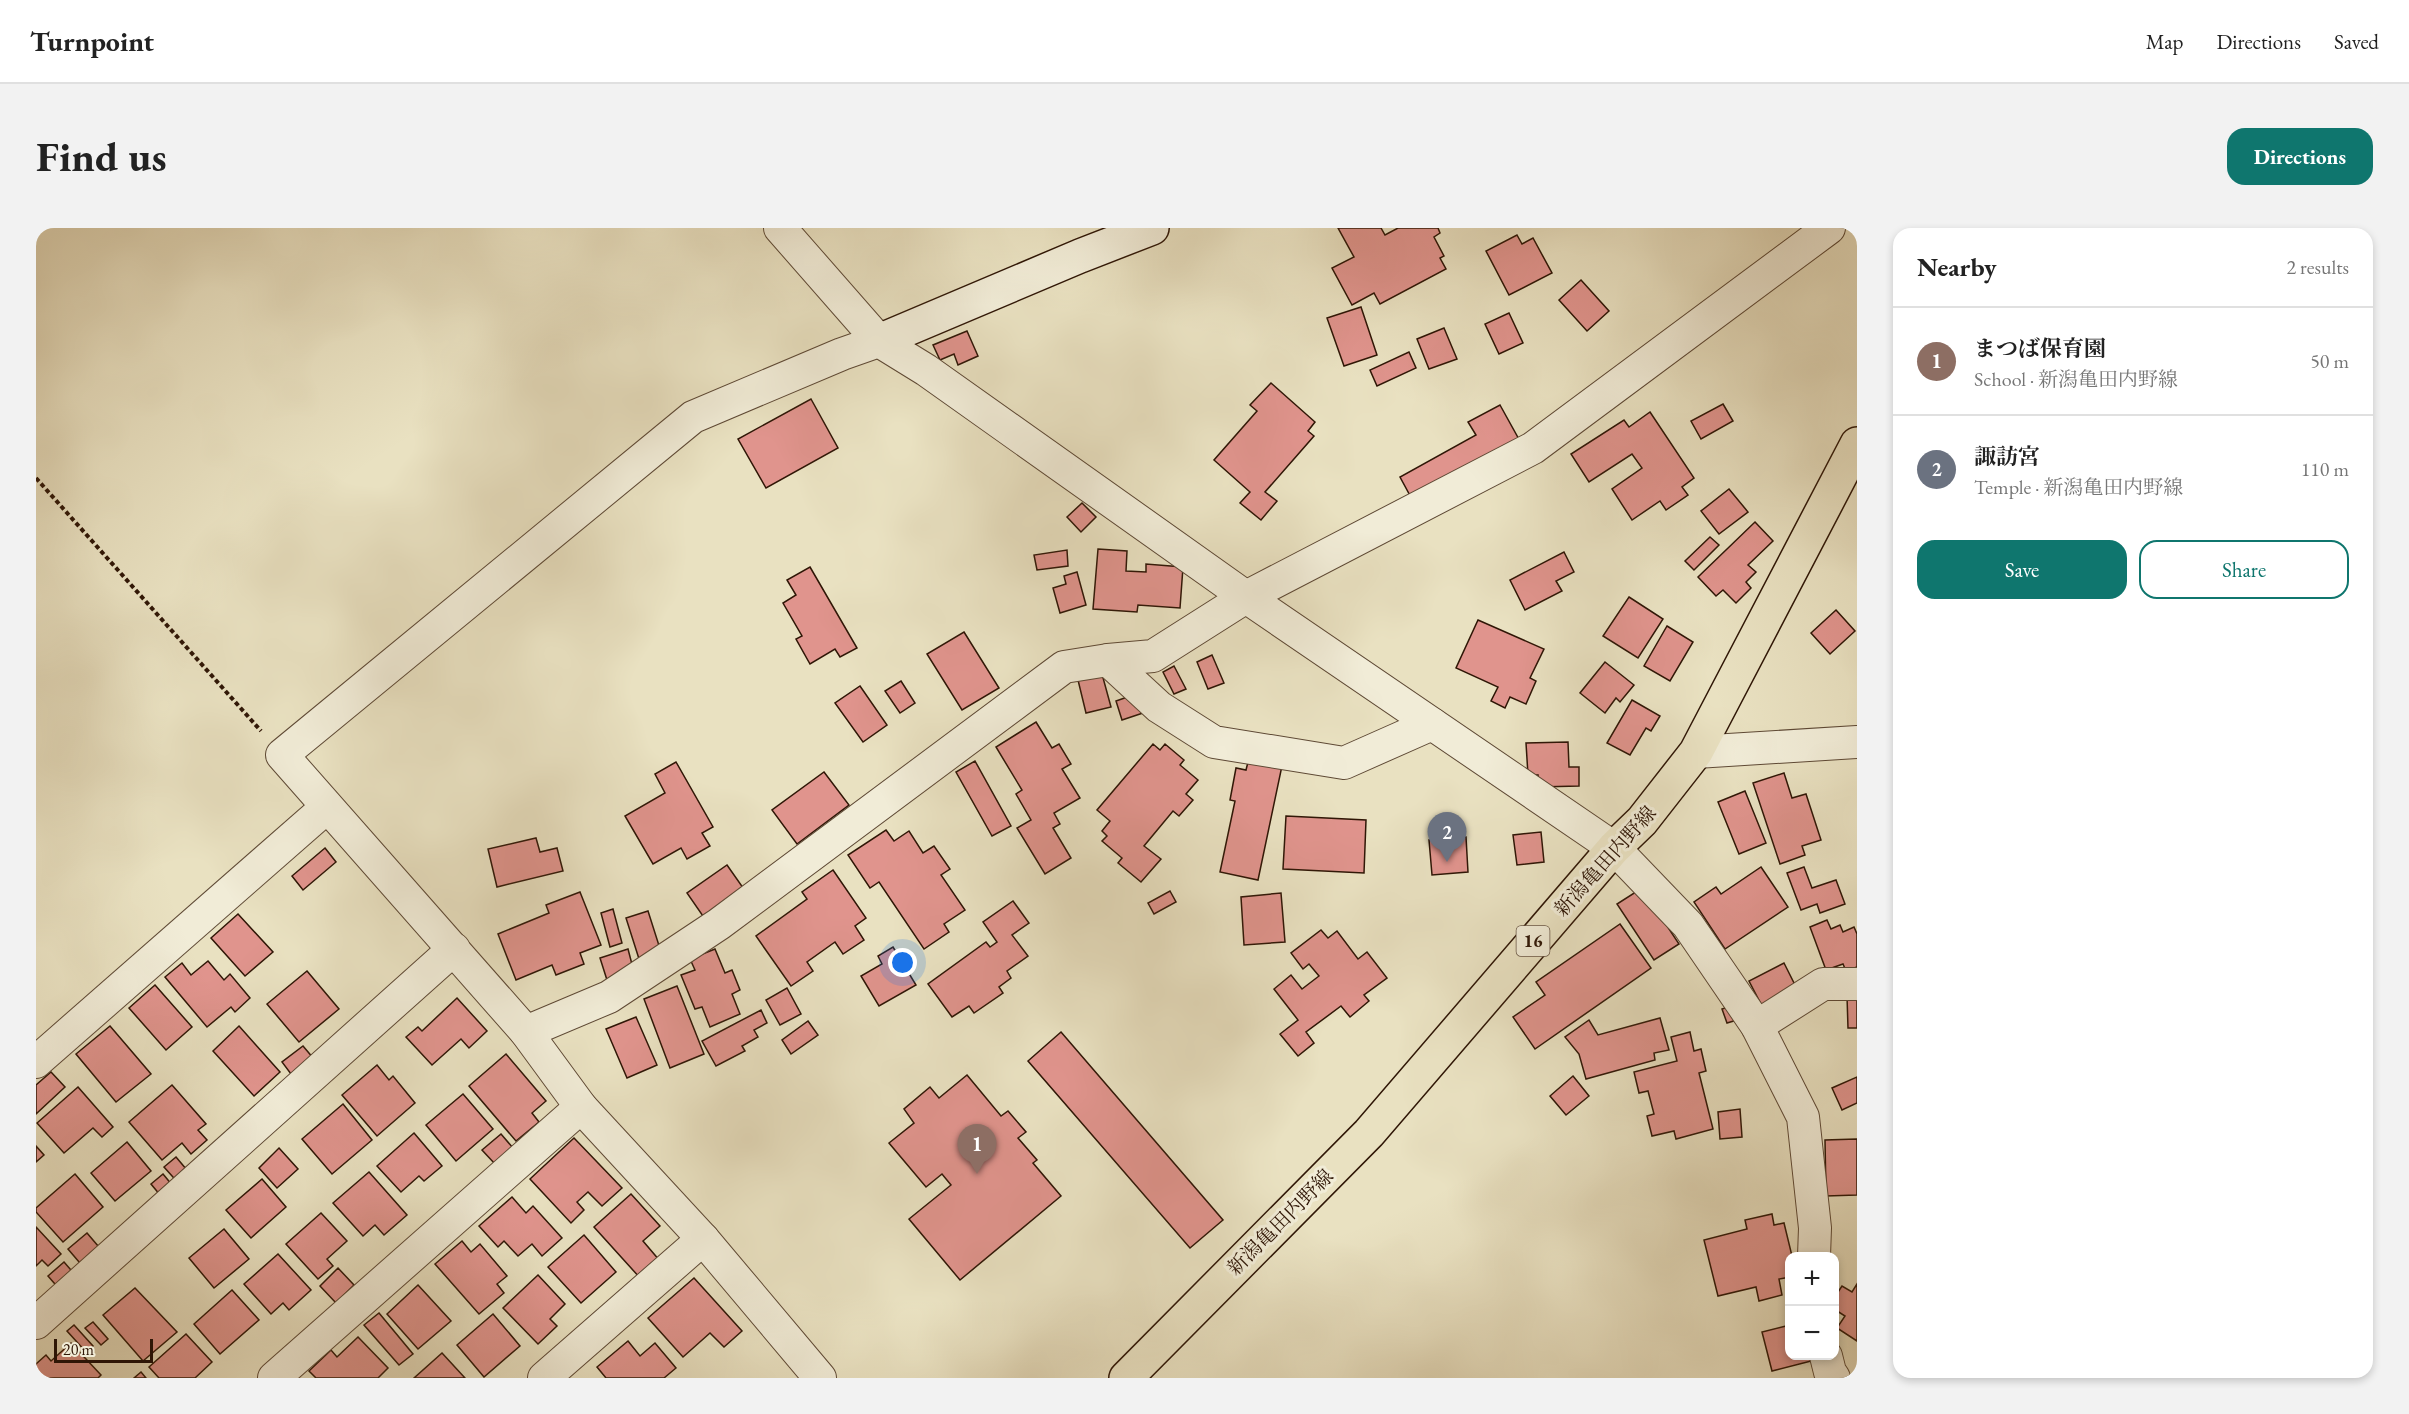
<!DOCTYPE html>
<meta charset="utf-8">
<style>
body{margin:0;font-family:"EB Garamond","Noto Serif JP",serif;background:#f2f2f2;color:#222}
.controls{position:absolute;right:18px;bottom:18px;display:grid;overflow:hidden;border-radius:12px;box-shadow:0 3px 9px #0003}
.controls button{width:54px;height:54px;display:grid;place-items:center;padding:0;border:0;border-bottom:2px solid #e0e0e0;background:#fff;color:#222;font:30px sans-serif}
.scale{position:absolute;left:18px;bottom:15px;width:99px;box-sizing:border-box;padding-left:6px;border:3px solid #2f1606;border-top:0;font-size:16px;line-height:21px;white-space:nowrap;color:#2f1606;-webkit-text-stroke:4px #f1ecd7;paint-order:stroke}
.you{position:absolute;left:867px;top:735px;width:21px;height:21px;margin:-15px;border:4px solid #fff;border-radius:50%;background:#1a73e8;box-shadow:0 0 0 9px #1a73e833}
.badge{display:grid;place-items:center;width:39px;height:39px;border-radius:50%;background:#0f766e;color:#fff;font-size:20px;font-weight:700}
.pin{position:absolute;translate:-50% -50px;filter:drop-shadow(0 2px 3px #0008)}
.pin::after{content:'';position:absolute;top:32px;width:21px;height:18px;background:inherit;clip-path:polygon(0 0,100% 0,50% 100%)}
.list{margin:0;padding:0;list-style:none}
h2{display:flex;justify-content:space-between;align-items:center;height:78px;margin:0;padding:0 24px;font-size:26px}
h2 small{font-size:20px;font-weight:400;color:#767676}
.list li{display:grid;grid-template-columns:39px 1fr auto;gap:18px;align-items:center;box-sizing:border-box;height:108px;padding:0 24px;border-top:2px solid #e0e0e0}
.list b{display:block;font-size:22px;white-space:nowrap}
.list p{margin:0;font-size:20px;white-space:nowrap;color:#767676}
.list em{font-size:20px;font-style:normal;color:#767676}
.actions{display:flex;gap:12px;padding:18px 24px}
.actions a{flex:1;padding:14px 0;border:2px solid #0f766e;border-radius:18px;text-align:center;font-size:21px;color:#0f766e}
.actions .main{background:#0f766e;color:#fff}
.map{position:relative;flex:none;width:1821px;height:1150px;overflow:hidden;border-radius:18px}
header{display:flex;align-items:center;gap:36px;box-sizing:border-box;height:84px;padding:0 30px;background:#fff;border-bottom:2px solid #e0e0e0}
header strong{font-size:28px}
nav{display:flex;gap:33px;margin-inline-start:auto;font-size:21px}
.intro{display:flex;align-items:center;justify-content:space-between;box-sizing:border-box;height:144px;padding:0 36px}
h1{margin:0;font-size:42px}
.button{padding:15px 27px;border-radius:18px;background:#0f766e;color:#fff;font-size:21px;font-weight:700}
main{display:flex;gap:36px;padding:0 36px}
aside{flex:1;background:#fff;border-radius:18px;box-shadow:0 3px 9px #0003}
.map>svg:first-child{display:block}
.building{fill:#e0948d;stroke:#2f1606;stroke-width:1.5}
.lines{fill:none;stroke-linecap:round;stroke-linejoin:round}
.street-casing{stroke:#5e4935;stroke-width:34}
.secondary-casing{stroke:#2f1606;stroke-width:36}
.primary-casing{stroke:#2f1606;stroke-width:36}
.path{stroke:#2f1606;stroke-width:4;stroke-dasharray:4.5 3;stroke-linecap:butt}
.street{stroke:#f1ecd7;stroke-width:32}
.secondary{stroke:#f1ecd7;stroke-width:33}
.primary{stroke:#e9e1c1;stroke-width:33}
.labels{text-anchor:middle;stroke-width:6;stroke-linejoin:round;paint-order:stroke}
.shield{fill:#f1ecd7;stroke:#695645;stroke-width:1.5}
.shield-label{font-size:18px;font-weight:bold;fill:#2f1606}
.street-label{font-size:20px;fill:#2f1606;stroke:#f1ecd7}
</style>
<header>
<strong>Turnpoint</strong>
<nav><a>Map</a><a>Directions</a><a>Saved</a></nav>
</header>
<div class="intro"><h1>Find us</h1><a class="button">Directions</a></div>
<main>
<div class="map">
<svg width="1821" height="1150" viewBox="0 0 1821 1150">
<rect width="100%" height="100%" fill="#e9e1c1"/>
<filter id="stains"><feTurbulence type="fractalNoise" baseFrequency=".00333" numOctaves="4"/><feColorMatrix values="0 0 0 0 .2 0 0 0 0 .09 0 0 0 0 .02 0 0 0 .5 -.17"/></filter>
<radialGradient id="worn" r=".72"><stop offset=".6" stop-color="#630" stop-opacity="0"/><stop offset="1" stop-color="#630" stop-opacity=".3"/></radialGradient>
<g class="building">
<path d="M 1302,0 L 1345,0 L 1349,7 L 1362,0 L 1402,0 L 1404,5 L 1398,9 L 1408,28 L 1404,30 L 1410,41 L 1344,76 L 1338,65 L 1316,77 L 1296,40 L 1318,29 Z"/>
<path d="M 1481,7 L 1486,16 L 1497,10 L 1516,45 L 1473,67 L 1450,23 Z"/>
<path d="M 1545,52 L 1573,83 L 1551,103 L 1523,72 Z"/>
<path d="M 1325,79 L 1341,127 L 1308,138 L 1291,90 Z"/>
<path d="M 1473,85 L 1487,115 L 1463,126 L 1449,96 Z"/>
<path d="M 1408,100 L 1421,131 L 1393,141 L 1381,111 Z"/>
<path d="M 931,103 L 942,128 L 922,137 L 918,126 L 904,132 L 897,117 Z"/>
<path d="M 1373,124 L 1380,140 L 1341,158 L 1334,142 Z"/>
<path d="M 1235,155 L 1279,194 L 1272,203 L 1278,208 L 1229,264 L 1241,273 L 1225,292 L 1204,275 L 1214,264 L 1178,232 L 1221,183 L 1214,177 Z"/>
<path d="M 775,171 L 802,220 L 730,260 L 702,211 Z"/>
<path d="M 1687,176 L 1697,193 L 1665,211 L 1655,193 Z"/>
<path d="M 1464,177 L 1485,215 L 1377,273 L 1364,249 L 1440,207 L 1432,194 Z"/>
<path d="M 1614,184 L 1658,250 L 1646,259 L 1652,267 L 1630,282 L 1624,273 L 1596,292 L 1576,261 L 1606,240 L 1596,226 L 1553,254 L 1535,226 L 1588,192 L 1593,199 Z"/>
<path d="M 1693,261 L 1712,284 L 1683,306 L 1665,283 Z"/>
<path d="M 1046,275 L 1060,289 L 1045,304 L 1031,289 Z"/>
<path d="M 1719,294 L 1737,313 L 1712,337 L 1720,344 L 1710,354 L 1715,360 L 1700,375 L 1687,362 L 1680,368 L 1662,349 Z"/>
<path d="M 1674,309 L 1683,317 L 1658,342 L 1649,333 Z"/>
<path d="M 1062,321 L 1091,323 L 1090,343 L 1110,344 L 1110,336 L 1147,339 L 1144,380 L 1102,377 L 1101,384 L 1057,381 Z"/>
<path d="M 1031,322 L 1032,338 L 1001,342 L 998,327 Z"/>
<path d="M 1528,324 L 1538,344 L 1520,353 L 1526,363 L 1489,382 L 1474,352 Z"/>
<path d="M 774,339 L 821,420 L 804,429 L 799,421 L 774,436 L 760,411 L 766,408 L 747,375 L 760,367 L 751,352 Z"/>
<path d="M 1041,344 L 1050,377 L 1024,385 L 1017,360 L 1030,356 L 1028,348 Z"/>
<path d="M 1593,369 L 1627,391 L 1602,430 L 1567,408 Z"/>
<path d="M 1800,382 L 1819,403 L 1794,426 L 1775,405 Z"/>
<path d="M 1442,392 L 1508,421 L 1494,450 L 1500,453 L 1490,476 L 1474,469 L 1469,480 L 1455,473 L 1462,459 L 1420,440 Z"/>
<path d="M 1631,398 L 1657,414 L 1634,453 L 1608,438 Z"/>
<path d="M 928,404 L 963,460 L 926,482 L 891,426 Z"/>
<path d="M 1176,427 L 1188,455 L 1172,461 L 1161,434 Z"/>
<path d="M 1569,434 L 1598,457 L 1584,474 L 1580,470 L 1569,485 L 1544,465 Z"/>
<path d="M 1138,438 L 1150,461 L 1138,466 L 1127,444 Z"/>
<path d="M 1066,446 L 1075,479 L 1050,485 L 1042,452 Z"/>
<path d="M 865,453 L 879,475 L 864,485 L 849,463 Z"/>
<path d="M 824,458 L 851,497 L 827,514 L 799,475 Z"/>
<path d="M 1100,466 L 1107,485 L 1086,492 L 1080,473 Z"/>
<path d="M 1596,472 L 1624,488 L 1615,503 L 1610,500 L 1594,527 L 1571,515 Z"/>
<path d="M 1000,494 L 1016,520 L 1023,516 L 1035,536 L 1026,541 L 1044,570 L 1018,585 L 1024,596 L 1017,600 L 1035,630 L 1009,646 L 981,600 L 995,592 L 980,566 L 986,562 L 960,519 Z"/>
<path d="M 1532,514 L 1533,539 L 1543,539 L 1543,558 L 1502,559 L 1502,547 L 1492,547 L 1490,515 Z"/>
<path d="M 1117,516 L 1124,522 L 1129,516 L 1148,532 L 1144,537 L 1162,552 L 1150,566 L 1157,572 L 1143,588 L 1137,583 L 1108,618 L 1125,631 L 1105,654 L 1082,635 L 1086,630 L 1066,613 L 1071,608 L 1066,603 L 1074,593 L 1061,582 Z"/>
<path d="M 1214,526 L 1247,533 L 1222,652 L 1184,644 L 1199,573 L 1194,572 L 1200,540 L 1210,542 Z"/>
<path d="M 939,533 L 975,598 L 956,608 L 920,544 Z"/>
<path d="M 640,534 L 677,599 L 666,605 L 674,618 L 651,631 L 645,620 L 617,636 L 589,588 L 629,565 L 619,546 Z"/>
<path d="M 788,544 L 813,577 L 761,616 L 736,582 Z"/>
<path d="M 1748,545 L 1756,570 L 1770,566 L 1785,612 L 1766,618 L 1769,627 L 1744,636 L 1717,555 Z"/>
<path d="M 1709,563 L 1730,615 L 1703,626 L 1682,574 Z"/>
<path d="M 1250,588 L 1330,592 L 1328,645 L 1247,641 Z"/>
<path d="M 850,602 L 858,613 L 873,603 L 887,625 L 898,618 L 914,641 L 905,647 L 929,682 L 908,696 L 913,704 L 888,721 L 843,654 L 834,660 L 812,627 Z"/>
<path d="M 1505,604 L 1508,634 L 1481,637 L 1477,607 Z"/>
<path d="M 1430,609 L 1432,644 L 1396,647 L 1393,612 Z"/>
<path d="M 500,610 L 504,624 L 521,620 L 527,643 L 461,659 L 452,621 Z"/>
<path d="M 289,620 L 300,634 L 267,662 L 256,648 Z"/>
<path d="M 691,637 L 710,664 L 669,691 L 651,665 Z"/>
<path d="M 1725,639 L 1752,679 L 1689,721 L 1658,674 L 1680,659 L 1685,666 Z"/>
<path d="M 1768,639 L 1776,660 L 1800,652 L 1809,676 L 1784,685 L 1781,676 L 1765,682 L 1751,645 Z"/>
<path d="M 797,642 L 830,690 L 819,698 L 828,712 L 807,726 L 799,714 L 771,734 L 777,743 L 755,758 L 720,708 L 771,671 L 766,664 Z"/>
<path d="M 1606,660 L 1643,716 L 1618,732 L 1581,676 Z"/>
<path d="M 1134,663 L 1140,674 L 1118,686 L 1112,675 Z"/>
<path d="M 544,664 L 565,717 L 544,725 L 548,736 L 520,747 L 516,737 L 480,752 L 462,706 L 513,685 L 510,677 Z"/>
<path d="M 1245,665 L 1249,714 L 1208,717 L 1205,669 Z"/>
<path d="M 977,673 L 993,695 L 976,707 L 992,728 L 971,743 L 975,750 L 963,759 L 967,765 L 938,785 L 933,778 L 916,789 L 892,756 L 950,714 L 954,719 L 961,714 L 947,694 Z"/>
<path d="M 577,681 L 586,715 L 574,719 L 565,685 Z"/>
<path d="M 612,683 L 626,727 L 604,734 L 590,690 Z"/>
<path d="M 202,686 L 237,724 L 209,748 L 175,710 Z"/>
<path d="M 1791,692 L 1795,701 L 1804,697 L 1807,704 L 1818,699 L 1821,706 L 1821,739 L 1810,743 L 1807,736 L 1790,742 L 1774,699 Z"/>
<path d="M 1584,696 L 1615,740 L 1499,821 L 1477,789 L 1509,767 L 1500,754 Z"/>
<path d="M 1285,702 L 1292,710 L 1301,703 L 1322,731 L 1331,724 L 1351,750 L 1328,767 L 1333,773 L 1314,789 L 1305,778 L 1270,804 L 1278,815 L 1262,828 L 1244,806 L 1262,792 L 1238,761 L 1255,747 L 1266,761 L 1283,748 L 1273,736 L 1267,741 L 1255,725 Z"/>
<path d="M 857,719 L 880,757 L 843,778 L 825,748 L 846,736 L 842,728 Z"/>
<path d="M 592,721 L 598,744 L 571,752 L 564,730 Z"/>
<path d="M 679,721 L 689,745 L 696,742 L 704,762 L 696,766 L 704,786 L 674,799 L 666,779 L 659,781 L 645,747 L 659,742 L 654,731 Z"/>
<path d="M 172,733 L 188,752 L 194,746 L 214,770 L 199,784 L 195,779 L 171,799 L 129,749 L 146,735 L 155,747 Z"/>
<path d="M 1748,735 L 1761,761 L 1726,778 L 1713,753 Z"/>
<path d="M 271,743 L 303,781 L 263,814 L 231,776 Z"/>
<path d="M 119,757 L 156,799 L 130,822 L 93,780 Z"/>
<path d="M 641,758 L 668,826 L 634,840 L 608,771 Z"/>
<path d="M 751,760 L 765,786 L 744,797 L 730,772 Z"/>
<path d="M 1821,767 L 1821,800 L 1812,800 L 1811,768 Z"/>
<path d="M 421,770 L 451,803 L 433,820 L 425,811 L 396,837 L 370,809 L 382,799 L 386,803 Z"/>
<path d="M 1696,778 L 1701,792 L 1691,795 L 1686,781 Z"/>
<path d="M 725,782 L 731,795 L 718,802 L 722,809 L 706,818 L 709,823 L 680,838 L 666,813 Z"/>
<path d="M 600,789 L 621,837 L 591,850 L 570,801 Z"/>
<path d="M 1624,790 L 1633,822 L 1618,825 L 1619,832 L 1550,851 L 1543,826 L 1529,809 L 1553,792 L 1562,807 Z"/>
<path d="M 772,793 L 782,807 L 755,826 L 746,812 Z"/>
<path d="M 74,798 L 115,846 L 80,874 L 40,826 Z"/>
<path d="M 203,798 L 244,844 L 218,868 L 177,823 Z"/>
<path d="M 1025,804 L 1187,992 L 1154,1020 L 992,833 Z"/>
<path d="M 1654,804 L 1658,823 L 1665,821 L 1670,843 L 1663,845 L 1677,901 L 1640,911 L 1638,903 L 1616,908 L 1611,888 L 1618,886 L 1612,863 L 1603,865 L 1598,844 L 1641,833 L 1635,809 Z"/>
<path d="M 267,818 L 283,837 L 261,854 L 246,834 Z"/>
<path d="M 470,826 L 510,873 L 496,885 L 503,894 L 480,913 L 433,858 Z"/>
<path d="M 341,837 L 353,852 L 357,848 L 379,875 L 341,908 L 306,867 Z"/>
<path d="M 15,844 L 29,859 L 0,886 L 0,857 Z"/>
<path d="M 931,847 L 965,888 L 972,883 L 990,904 L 982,910 L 1001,932 L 997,935 L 1025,968 L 924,1052 L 873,991 L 915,957 L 906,946 L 890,959 L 853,915 L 878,895 L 868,881 L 894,859 L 903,870 Z"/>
<path d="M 1537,848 L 1553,868 L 1530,887 L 1514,868 Z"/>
<path d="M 1821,849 L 1821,875 L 1806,882 L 1796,860 Z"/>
<path d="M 136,857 L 170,896 L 162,902 L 171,912 L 155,926 L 146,915 L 126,932 L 93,894 Z"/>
<path d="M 42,859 L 77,899 L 66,909 L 57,900 L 28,925 L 1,895 Z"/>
<path d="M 427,866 L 457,901 L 420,933 L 390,897 Z"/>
<path d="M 307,876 L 336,912 L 296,946 L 266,911 Z"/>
<path d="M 1704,881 L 1706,909 L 1684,911 L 1682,884 Z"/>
<path d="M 378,905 L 406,938 L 388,953 L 383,948 L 365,964 L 341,938 Z"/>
<path d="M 465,906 L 477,920 L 459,936 L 446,922 Z"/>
<path d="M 538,910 L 586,960 L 566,978 L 552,964 L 541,974 L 548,982 L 535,995 L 494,951 Z"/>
<path d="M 1821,911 L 1821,967 L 1790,968 L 1789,912 Z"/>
<path d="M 91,914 L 115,943 L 79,973 L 55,945 Z"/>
<path d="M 0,918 L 8,927 L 0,934 Z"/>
<path d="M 243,920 L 262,941 L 241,960 L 223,940 Z"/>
<path d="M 140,929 L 156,948 L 145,958 L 128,939 Z"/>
<path d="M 333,944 L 371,987 L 348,1007 L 339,997 L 327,1008 L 297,975 Z"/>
<path d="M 39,946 L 67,979 L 27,1014 L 0,984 L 0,980 Z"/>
<path d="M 127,946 L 141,963 L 129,973 L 115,956 Z"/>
<path d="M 226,951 L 250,979 L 215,1010 L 190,982 Z"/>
<path d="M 595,966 L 624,998 L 607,1013 L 624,1033 L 605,1051 L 558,999 Z"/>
<path d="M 476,969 L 490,985 L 497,978 L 526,1010 L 506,1028 L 496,1016 L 482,1028 L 468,1013 L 462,1019 L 443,998 Z"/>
<path d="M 285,985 L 311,1013 L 291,1031 L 297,1038 L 282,1051 L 250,1016 Z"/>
<path d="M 1736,986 L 1738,997 L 1748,995 L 1756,1028 L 1754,1028 L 1754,1049 L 1743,1051 L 1746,1067 L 1723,1073 L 1720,1059 L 1682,1068 L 1668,1012 L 1711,1001 L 1709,992 Z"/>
<path d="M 0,999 L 25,1026 L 12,1038 L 6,1032 L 0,1038 Z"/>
<path d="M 188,1001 L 213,1031 L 178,1060 L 153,1030 Z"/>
<path d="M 51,1005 L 68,1025 L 49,1041 L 32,1021 Z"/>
<path d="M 548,1007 L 580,1044 L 545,1075 L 512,1039 Z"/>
<path d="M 426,1013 L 435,1024 L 444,1016 L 471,1048 L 461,1056 L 468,1065 L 443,1086 L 399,1036 Z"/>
<path d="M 242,1026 L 275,1062 L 253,1082 L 247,1075 L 235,1086 L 208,1056 Z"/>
<path d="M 28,1034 L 41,1049 L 25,1063 L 12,1048 Z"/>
<path d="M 302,1040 L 318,1057 L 300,1075 L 284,1058 Z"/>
<path d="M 502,1047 L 529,1076 L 514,1091 L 521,1098 L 502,1116 L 467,1080 Z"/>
<path d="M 658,1050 L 706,1103 L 688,1119 L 674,1105 L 647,1129 L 612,1090 Z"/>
<path d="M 1821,1056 L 1821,1113 L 1801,1100 L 1809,1088 L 1798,1081 L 1798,1070 L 1806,1058 L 1816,1064 Z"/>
<path d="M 382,1057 L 415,1093 L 382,1121 L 351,1086 Z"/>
<path d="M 99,1060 L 141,1104 L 107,1133 L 67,1087 Z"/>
<path d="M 196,1062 L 223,1092 L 184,1126 L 158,1096 Z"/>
<path d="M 343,1085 L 377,1126 L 363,1137 L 328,1097 Z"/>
<path d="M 457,1086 L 484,1118 L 448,1149 L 421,1117 Z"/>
<path d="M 57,1094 L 72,1111 L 65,1117 L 49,1100 Z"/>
<path d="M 38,1097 L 57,1118 L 50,1124 L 31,1103 Z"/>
<path d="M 1754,1097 L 1754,1128 L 1777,1128 L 1779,1132 L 1736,1143 L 1726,1104 Z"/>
<path d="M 150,1106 L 176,1134 L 159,1150 L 123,1150 L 113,1139 Z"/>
<path d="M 322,1109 L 352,1140 L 342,1150 L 280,1150 L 273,1143 L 295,1122 L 301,1129 Z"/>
<path d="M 592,1113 L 604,1128 L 619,1115 L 640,1140 L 628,1150 L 570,1150 L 561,1139 Z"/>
<path d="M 35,1115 L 65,1147 L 62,1150 L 0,1150 L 0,1136 L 10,1127 L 15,1133 Z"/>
<path d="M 406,1125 L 429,1150 L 378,1150 Z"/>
<path d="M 105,1144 L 110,1150 L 98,1150 Z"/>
</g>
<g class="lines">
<g class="street-casing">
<g id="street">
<path d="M 744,0 L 843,113 L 890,142 L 1210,369 L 1578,620 L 1652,697 L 1721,798 L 1767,889 L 1779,1000 L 1778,1028"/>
<path d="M 1072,432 L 1123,479 L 1178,514 L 1308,535 L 1396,496"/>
<path d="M 1660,524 L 1821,514"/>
<path d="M 1721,798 L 1787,756 L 1821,756"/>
<path d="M 490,804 L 573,769 L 683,696 L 1028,439 L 1072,432 L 1117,428 L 1210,369 L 1497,220 L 1793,0"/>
<path d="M 0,834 L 291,579"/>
<path d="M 0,1095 L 418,721"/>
<path d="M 1790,1128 L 1794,1144 L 1798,1150"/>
<path d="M 238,1150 L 545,879"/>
<path d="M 508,1150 L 667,1011"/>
<path d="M 784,1150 L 667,1011 L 545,879 L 490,804 L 246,527 L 657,189 L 806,126 L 843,113"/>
</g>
</g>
<g class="secondary-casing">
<path id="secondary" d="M 843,113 L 1044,28 L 1116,0"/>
</g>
<g class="primary-casing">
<path id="primary" d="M 1090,1150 L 1333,905 L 1578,620 L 1606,593 L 1660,524 L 1821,216"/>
</g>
<path class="path" d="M 0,250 L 225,503"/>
<use href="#street" class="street"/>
<use href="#secondary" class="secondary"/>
<use href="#primary" class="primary"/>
</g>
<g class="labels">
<rect class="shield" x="1480.5" y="698" width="33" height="30" rx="4.5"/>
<g class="shield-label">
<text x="1497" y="719">16</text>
</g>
<g class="street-label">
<text transform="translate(1569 633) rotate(-48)" y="7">新潟亀田内野線</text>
<text transform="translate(1244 994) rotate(-45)" y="7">新潟亀田内野線</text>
</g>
</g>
<rect width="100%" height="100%" filter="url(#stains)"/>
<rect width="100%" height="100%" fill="url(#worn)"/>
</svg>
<div class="controls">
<button>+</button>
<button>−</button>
</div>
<div class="scale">20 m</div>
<div class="you"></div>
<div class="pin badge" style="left:941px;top:946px;background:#8d6e63">1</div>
<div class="pin badge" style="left:1411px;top:634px;background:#6b7280">2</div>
</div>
<aside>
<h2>Nearby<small>2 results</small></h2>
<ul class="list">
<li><span class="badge" style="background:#8d6e63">1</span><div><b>まつば保育園</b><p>School · 新潟亀田内野線</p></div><em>50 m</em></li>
<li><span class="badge" style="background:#6b7280">2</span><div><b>諏訪宮</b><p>Temple · 新潟亀田内野線</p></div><em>110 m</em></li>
</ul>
<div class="actions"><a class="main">Save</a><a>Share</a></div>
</aside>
</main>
